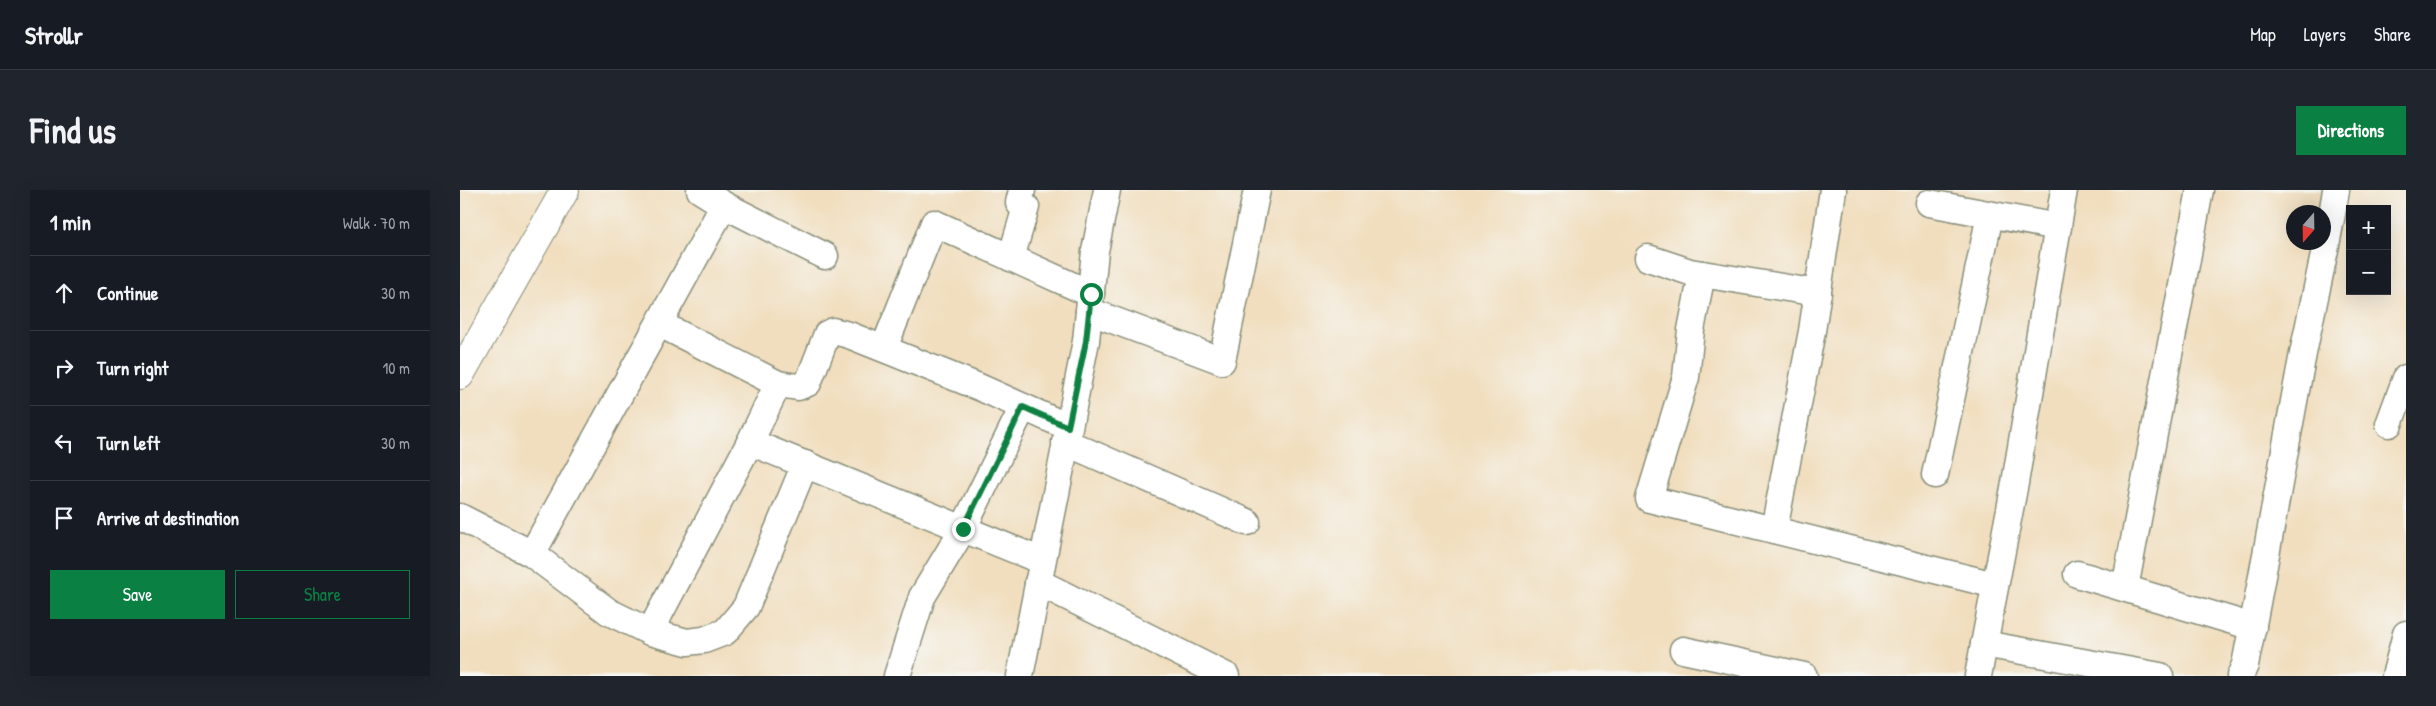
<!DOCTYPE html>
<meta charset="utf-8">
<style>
body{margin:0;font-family:"Patrick Hand",sans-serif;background:#20242c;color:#f1f3f6}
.controls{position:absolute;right:15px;top:15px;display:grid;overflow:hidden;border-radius:0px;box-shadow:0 5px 20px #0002}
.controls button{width:45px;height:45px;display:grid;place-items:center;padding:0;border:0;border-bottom:1px solid #363941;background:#171b24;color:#f1f3f6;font:25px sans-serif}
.compass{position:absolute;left:1826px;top:15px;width:45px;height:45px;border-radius:50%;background:#171b24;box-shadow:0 5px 20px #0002;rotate:200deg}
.stop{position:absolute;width:15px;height:15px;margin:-11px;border:4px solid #0b8043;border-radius:50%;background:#fff}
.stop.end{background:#0b8043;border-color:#fff;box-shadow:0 1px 5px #0008}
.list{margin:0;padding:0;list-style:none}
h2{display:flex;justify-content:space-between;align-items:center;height:65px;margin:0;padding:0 20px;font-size:21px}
h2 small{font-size:16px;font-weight:400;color:#9ea1a6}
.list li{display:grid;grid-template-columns:32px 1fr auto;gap:15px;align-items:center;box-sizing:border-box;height:75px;padding:0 20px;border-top:1px solid #363941}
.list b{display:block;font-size:19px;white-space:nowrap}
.list em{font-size:16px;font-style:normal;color:#9ea1a6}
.actions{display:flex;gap:10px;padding:15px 20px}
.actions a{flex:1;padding:11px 0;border:1px solid #0b8043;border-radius:0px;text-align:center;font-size:18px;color:#0b8043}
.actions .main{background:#0b8043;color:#fff}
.icon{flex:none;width:28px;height:28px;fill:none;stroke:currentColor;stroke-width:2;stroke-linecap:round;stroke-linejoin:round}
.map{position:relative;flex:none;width:1946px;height:486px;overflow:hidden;border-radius:0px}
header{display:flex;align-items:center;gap:30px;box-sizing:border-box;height:70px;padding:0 25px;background:#171b24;border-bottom:1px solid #363941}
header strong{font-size:24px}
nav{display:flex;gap:28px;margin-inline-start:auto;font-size:18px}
.intro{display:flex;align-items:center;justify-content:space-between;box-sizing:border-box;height:120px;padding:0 30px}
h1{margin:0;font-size:35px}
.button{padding:12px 22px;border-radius:0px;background:#0b8043;color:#fff;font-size:18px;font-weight:700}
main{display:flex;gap:30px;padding:0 30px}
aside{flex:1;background:#171b24;border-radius:0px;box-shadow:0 5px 20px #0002}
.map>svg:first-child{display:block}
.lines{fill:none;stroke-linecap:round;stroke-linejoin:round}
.street-casing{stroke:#888e79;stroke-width:29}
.secondary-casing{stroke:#888e79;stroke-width:30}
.street{stroke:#fff;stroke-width:26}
.secondary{stroke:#fff;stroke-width:28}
.route{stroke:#0b8043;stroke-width:6}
</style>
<header>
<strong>Strollr</strong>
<nav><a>Map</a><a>Layers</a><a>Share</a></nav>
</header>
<div class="intro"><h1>Find us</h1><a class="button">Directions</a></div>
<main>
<aside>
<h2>1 min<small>Walk · 70 m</small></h2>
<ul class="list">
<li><svg class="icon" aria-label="ahead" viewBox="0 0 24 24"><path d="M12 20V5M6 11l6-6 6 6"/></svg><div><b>Continue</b></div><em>30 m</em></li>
<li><svg class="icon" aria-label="right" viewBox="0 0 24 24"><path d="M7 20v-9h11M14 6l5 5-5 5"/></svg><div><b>Turn right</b></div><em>10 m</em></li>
<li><svg class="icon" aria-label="left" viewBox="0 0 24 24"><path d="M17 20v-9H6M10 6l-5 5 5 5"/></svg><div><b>Turn left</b></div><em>30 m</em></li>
<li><svg class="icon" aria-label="arrive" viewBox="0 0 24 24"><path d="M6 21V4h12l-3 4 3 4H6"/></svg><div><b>Arrive at destination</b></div></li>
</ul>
<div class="actions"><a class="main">Save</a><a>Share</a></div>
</aside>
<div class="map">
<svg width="1946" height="486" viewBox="0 0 1946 486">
<rect width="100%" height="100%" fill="#f6f6f2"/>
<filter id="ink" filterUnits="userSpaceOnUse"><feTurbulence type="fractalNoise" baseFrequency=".02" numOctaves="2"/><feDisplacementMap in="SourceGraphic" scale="10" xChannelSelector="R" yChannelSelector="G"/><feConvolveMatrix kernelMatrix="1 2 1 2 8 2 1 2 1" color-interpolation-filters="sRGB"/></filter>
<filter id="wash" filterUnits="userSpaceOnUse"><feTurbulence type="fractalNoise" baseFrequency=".0096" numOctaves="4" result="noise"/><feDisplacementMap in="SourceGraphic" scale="20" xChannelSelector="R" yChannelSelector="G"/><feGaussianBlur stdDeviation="1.12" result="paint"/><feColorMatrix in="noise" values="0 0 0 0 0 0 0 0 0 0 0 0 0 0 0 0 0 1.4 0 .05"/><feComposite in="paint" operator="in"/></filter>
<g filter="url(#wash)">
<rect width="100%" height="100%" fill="#f1debe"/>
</g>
<g filter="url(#ink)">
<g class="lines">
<g class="street-casing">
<g id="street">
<path d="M 1469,13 L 1598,37"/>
<path d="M 264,15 L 365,66"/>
<path d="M 551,68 L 566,17 L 559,13 L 562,0"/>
<path d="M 1188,68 L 1230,82 L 1358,103"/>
<path d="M 1242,84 L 1231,140 L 1226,187 L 1189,309 L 1535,395"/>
<path d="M 629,121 L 762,171 L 797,0"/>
<path d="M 200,134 L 318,194 L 338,197 L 348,193 L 367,144 L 373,141 L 389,145 L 519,197 L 608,237"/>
<path d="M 424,158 L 474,33 L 631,104"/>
<path d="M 1929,234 L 1946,188"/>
<path d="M 290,252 L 318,194"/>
<path d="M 605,252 L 787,332"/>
<path d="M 1475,285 L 1530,25"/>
<path d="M 0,327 L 72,364 L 149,422 L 190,442 L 227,452 L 244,450 L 265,442 L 286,417 L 345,274"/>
<path d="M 1314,340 L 1352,141 L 1373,0"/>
<path d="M 72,364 L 264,15 L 240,0"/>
<path d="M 1617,384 L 1793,437"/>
<path d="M 578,392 L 766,486"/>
<path d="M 1665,398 L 1740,0"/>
<path d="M 190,442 L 290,252 L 582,371"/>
<path d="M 1524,454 L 1700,486"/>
<path d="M 1223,460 L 1344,486"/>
<path d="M 437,486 L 462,407 L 503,339 L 563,217"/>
<path d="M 560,486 L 626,151 L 635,61 L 647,0"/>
<path d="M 1518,486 L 1555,293 L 1604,0"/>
<path d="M 1780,486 L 1785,475 C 1805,375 1822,274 1841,174 C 1852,116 1867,59 1876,0"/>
<path d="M 1935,486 L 1946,444"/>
</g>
</g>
<g class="secondary-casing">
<path id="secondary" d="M 0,185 L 105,0"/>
</g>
<use href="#street" class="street"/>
<use href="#secondary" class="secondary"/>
</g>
</g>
<g class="lines" filter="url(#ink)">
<path class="route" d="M 503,339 L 563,217 L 608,237 L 626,151 L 631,104"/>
</g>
</svg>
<div class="controls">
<button>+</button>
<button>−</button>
</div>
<svg class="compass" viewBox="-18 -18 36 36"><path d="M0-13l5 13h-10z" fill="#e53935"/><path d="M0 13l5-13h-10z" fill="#9ea1a6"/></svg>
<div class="stop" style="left:631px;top:104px"></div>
<div class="stop end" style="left:503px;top:339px"></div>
</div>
</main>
